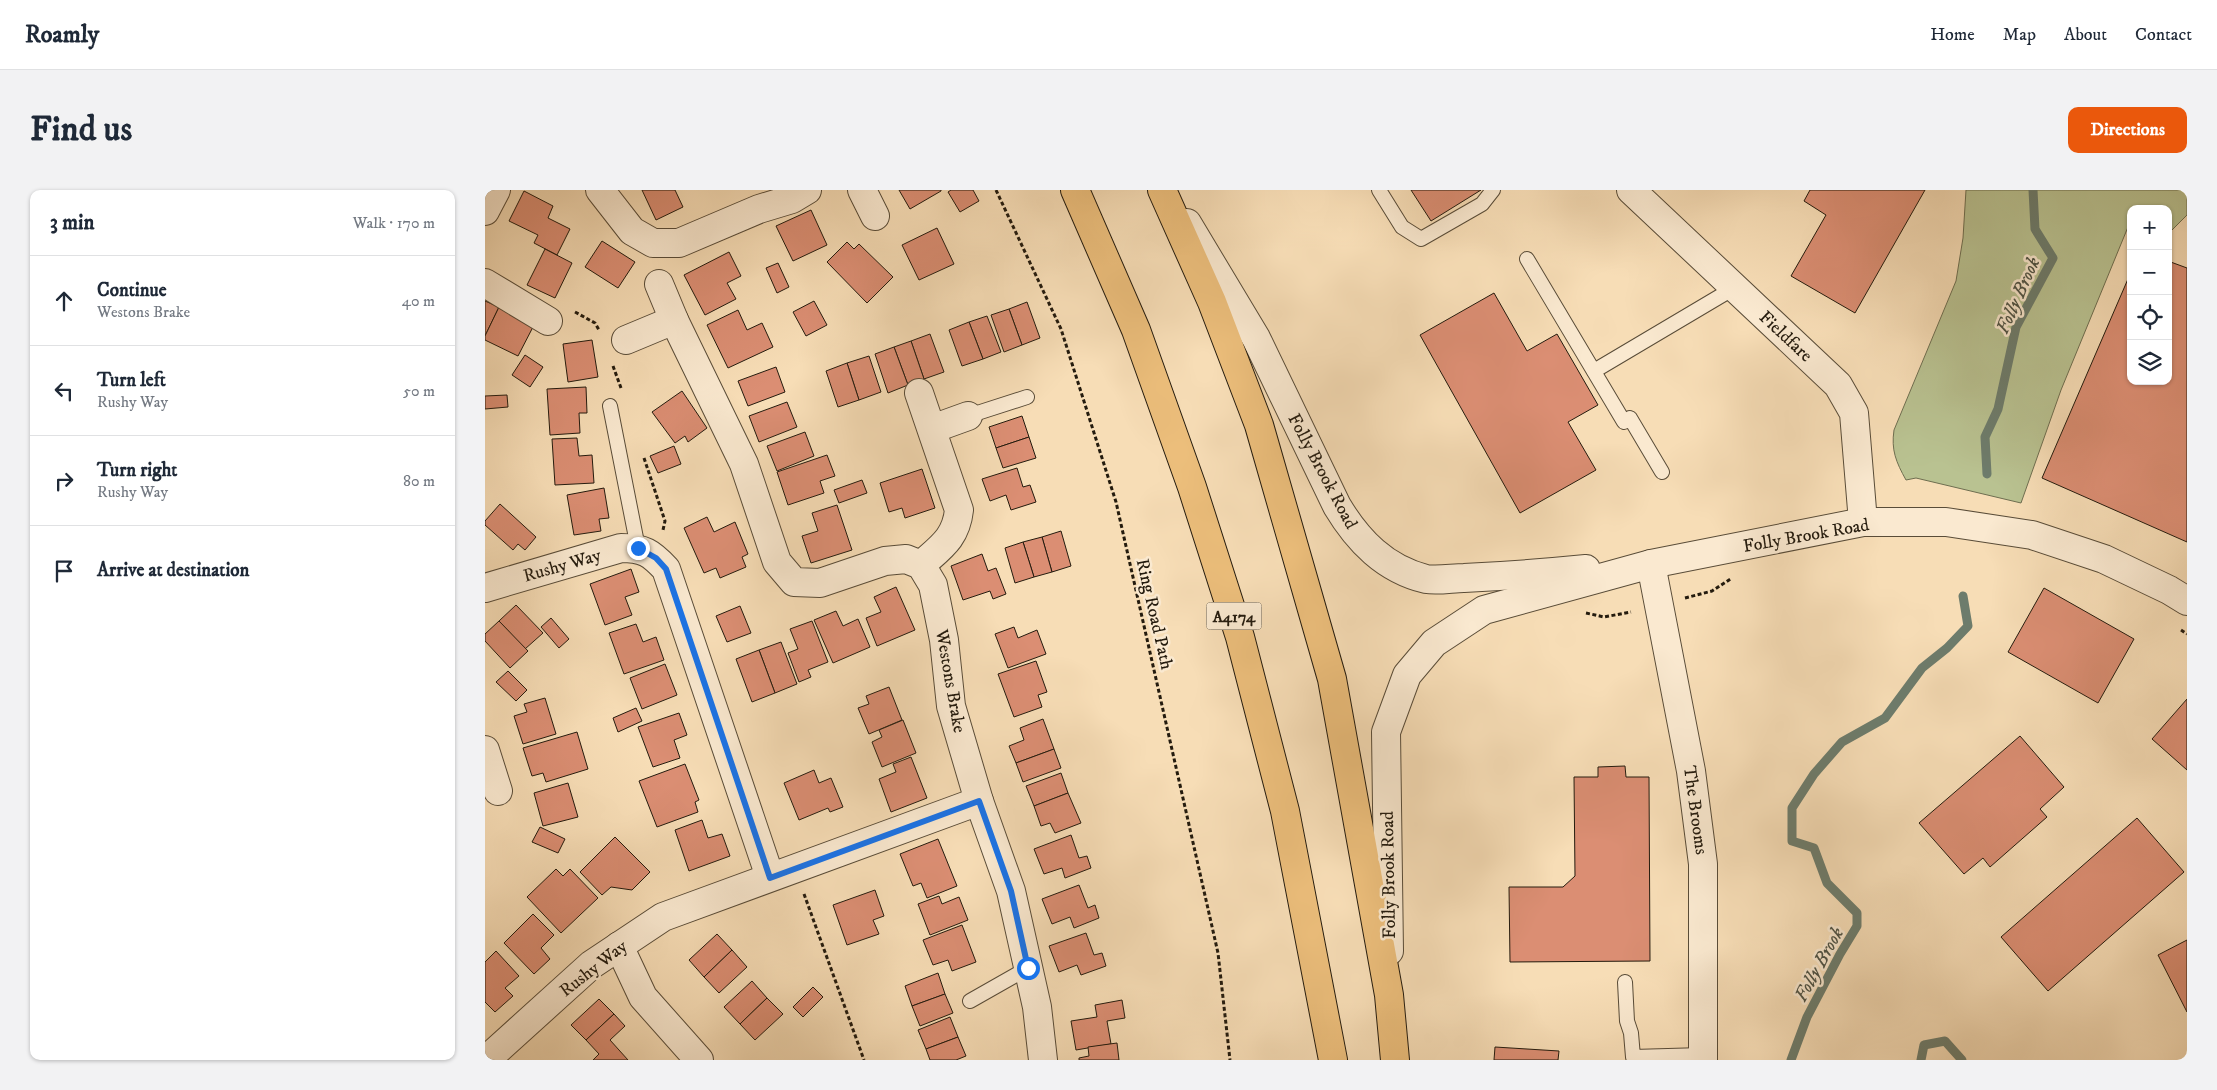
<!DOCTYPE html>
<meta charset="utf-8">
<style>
body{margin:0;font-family:"IM FELL DW Pica",serif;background:#f2f2f3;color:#1f2937}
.controls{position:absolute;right:15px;top:15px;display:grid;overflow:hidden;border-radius:10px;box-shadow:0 1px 4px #0004}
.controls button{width:45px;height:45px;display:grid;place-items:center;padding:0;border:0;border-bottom:1px solid #e0e1e3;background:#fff;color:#1f2937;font:25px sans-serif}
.stop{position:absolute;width:15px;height:15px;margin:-11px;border:4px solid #1a73e8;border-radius:50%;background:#fff}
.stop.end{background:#1a73e8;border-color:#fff;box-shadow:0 1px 5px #0008}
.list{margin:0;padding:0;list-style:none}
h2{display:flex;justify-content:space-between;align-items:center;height:65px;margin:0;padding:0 20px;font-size:21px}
h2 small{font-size:16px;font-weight:400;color:#747a83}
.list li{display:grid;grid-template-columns:32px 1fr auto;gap:15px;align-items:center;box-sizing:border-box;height:90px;padding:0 20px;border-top:1px solid #e0e1e3}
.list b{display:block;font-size:19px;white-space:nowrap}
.list p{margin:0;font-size:16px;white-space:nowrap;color:#747a83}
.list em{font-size:16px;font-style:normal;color:#747a83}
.icon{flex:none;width:28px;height:28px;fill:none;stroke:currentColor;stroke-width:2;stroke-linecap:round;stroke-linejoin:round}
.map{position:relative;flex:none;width:1702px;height:870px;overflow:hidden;border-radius:10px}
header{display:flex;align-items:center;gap:30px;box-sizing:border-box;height:70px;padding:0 25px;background:#fff;border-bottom:1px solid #e0e1e3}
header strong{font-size:24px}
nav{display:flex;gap:28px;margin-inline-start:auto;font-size:18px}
.intro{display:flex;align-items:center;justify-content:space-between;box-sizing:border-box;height:120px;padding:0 30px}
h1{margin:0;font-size:35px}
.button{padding:12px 22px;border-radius:10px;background:#ea580c;color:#fff;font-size:18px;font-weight:700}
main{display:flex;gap:30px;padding:0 30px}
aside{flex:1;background:#fff;border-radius:10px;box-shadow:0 1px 4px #0004}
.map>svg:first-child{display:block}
.green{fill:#b9c291;stroke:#6e6e50}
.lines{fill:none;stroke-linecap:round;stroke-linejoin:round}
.stream{stroke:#6d7c6c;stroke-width:9}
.building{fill:#db8e73;stroke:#241b0e}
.lane-casing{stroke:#594c38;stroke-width:16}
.street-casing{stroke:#594c38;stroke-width:30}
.highway-casing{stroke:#241b0e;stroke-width:30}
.path{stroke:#241b0e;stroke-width:3;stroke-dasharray:4 2.5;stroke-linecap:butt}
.lane{stroke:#fae9d0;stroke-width:14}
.street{stroke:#fae9d0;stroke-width:28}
.highway{stroke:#ecbe7b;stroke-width:28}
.route{stroke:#1a73e8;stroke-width:6}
.labels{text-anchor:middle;stroke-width:5;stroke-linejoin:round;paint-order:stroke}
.shield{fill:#fae9d0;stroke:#645948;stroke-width:1}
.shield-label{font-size:16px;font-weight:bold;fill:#241b0e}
.street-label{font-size:18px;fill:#241b0e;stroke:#fae9d0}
.water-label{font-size:19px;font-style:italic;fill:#4f5345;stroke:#fae9d0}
</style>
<header>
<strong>Roamly</strong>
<nav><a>Home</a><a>Map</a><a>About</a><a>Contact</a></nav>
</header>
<div class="intro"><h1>Find us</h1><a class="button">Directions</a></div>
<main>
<aside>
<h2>3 min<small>Walk · 170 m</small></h2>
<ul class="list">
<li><svg class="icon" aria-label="ahead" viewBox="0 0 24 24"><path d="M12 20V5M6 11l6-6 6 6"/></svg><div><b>Continue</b><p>Westons Brake</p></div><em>40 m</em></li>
<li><svg class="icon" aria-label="left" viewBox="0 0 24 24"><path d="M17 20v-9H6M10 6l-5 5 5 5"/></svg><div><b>Turn left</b><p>Rushy Way</p></div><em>50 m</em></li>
<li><svg class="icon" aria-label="right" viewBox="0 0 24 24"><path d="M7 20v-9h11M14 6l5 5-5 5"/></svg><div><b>Turn right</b><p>Rushy Way</p></div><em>80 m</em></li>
<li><svg class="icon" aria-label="arrive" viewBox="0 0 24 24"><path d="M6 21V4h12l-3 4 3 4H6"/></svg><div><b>Arrive at destination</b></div></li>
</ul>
</aside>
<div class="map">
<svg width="1702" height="870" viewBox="0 0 1702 870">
<rect width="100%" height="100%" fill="#f7ddb6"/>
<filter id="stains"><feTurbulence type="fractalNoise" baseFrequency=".004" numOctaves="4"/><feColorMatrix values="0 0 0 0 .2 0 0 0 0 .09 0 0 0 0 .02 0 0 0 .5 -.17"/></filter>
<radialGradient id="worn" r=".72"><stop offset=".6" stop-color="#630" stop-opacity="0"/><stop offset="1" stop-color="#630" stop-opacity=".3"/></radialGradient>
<path class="green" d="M 1481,0 L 1702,0 L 1702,25 L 1685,42 L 1683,42 L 1683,19 L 1646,19 L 1646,37 L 1643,37 L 1576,200 L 1536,313 L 1431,288 L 1421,290 C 1411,272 1406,260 1409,240 L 1471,91 L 1478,48 Z"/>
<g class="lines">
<g class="stream">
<path d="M 1502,284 L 1500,247 L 1513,219 L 1531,137 L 1568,68 L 1550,39 L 1548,0"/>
<path d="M 1306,870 L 1322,827 L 1355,764 L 1372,736 L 1372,723 L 1342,693 L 1329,658 L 1307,651 L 1307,618 L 1329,584 L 1357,552 L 1400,528 L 1437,478 L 1462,458 L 1483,436 L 1478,406"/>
<path d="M 1436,870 L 1439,855 L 1460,851 L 1477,870"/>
</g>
</g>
<g class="building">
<path d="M 157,0 L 190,0 L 198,17 L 171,30 Z"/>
<path d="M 414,0 L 456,0 L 456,1 L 425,19 Z"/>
<path d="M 466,0 L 488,0 L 494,11 L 475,22 L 463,2 Z"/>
<path d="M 926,0 L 996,0 L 946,31 Z"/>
<path d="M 1325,0 L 1440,0 L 1370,123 L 1306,86 L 1341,25 L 1319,11 Z"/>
<path d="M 39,1 L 68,16 L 63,28 L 85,39 L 72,65 L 49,53 L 53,45 L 24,31 Z"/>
<path d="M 326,20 L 342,55 L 308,71 L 291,36 Z"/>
<path d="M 452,38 L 469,74 L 434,90 L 417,55 Z"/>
<path d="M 117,51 L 150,72 L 133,98 L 100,77 Z"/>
<path d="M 362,52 L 369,59 L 374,54 L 408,87 L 382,113 L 342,72 Z"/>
<path d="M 60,59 L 87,73 L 70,108 L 42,95 Z"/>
<path d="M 244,62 L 256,86 L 242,93 L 251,109 L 220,125 L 199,85 Z"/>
<path d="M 1683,71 L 1702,78 L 1702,352 L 1557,288 L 1646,82 L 1646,191 L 1683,191 Z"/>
<path d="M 293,73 L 304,97 L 292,103 L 281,78 Z"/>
<path d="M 1009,103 L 1042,161 L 1072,144 L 1113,215 L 1083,232 L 1111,280 L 1035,323 L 935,145 Z"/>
<path d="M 0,111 L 14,117 L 0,146 Z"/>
<path d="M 329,111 L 342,135 L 321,146 L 308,122 Z"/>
<path d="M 542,112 L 555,148 L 537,155 L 524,119 Z"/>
<path d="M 14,117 L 49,135 L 33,166 L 0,150 L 0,146 Z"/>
<path d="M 524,119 L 537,155 L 519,162 L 506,125 Z"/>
<path d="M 253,120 L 262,140 L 277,133 L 288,157 L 243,178 L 222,135 Z"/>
<path d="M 502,126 L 516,162 L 498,169 L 484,132 Z"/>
<path d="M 484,132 L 498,169 L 477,176 L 464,140 Z"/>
<path d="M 445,144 L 459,182 L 439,189 L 426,151 Z"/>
<path d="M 107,150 L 113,187 L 83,192 L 78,154 Z"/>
<path d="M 426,151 L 439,189 L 423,195 L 409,157 Z"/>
<path d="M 409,157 L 423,195 L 403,203 L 390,164 Z"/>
<path d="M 40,165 L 58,177 L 45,197 L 27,185 Z"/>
<path d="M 384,166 L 396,202 L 374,210 L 362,173 Z"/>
<path d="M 362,173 L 374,210 L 353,217 L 341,181 Z"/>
<path d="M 291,177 L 300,202 L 263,216 L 253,191 Z"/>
<path d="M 101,197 L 102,223 L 94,223 L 95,243 L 65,245 L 62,199 Z"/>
<path d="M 197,201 L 222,238 L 203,252 L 200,246 L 190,253 L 167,222 Z"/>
<path d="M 22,205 L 23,217 L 0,219 L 0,206 Z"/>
<path d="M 302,212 L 312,237 L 274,252 L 264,226 Z"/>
<path d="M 537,226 L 544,247 L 511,258 L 504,237 Z"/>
<path d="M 320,242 L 329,266 L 292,281 L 282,256 Z"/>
<path d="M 544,247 L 551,268 L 518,278 L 511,258 Z"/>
<path d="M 92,248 L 94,266 L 107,265 L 109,293 L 70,295 L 67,249 Z"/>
<path d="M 189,256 L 196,274 L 173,283 L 165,266 Z"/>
<path d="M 342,265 L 350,286 L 335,291 L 339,303 L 303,315 L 292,282 Z"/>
<path d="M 532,278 L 538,297 L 545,295 L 551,312 L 526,320 L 521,305 L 505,311 L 497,289 Z"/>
<path d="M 437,279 L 450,318 L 420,328 L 417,318 L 404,322 L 395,293 Z"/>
<path d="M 377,290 L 382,303 L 354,313 L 349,300 Z"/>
<path d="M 119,298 L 124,328 L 114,329 L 116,341 L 89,345 L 82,305 Z"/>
<path d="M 15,314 L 51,347 L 40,360 L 33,354 L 28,360 L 0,335 L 0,331 Z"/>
<path d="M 352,315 L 367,360 L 326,373 L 317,346 L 333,341 L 327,323 Z"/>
<path d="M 222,327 L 229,342 L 250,332 L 263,364 L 257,367 L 261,377 L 235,388 L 231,378 L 219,383 L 199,338 Z"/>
<path d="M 576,341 L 586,376 L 567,382 L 557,347 Z"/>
<path d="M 557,347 L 567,382 L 549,387 L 538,352 Z"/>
<path d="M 538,352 L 549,387 L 530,393 L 520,358 Z"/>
<path d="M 497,364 L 503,381 L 511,378 L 521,404 L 508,409 L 505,401 L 478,410 L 466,376 Z"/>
<path d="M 146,379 L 154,402 L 140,407 L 147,425 L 120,435 L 105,394 Z"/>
<path d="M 411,397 L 430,440 L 392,456 L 381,428 L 396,422 L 389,407 Z"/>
<path d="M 1559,398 L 1649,449 L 1613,513 L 1523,462 Z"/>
<path d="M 31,415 L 58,443 L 40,459 L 14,431 Z"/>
<path d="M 255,416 L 266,443 L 242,452 L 231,426 Z"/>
<path d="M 351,421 L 358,436 L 373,429 L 385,457 L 348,473 L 329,430 Z"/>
<path d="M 66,428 L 84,449 L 74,458 L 56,437 Z"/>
<path d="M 14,431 L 43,461 L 25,478 L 0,451 L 0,444 Z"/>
<path d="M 327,431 L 343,472 L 323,480 L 326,487 L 314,492 L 303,463 L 313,459 L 305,439 Z"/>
<path d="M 151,434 L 158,452 L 171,447 L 179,470 L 139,484 L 124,443 Z"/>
<path d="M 529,437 L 533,448 L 552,440 L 561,464 L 523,478 L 510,444 Z"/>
<path d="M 296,452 L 312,494 L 290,503 L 274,460 Z"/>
<path d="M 274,460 L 290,503 L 267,512 L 251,469 Z"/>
<path d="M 551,471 L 562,502 L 553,505 L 557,517 L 529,527 L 513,484 Z"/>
<path d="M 180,474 L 192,505 L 157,519 L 145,488 Z"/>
<path d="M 23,481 L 42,500 L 31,511 L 11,492 Z"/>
<path d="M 404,497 L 417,530 L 384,544 L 373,518 L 384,514 L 381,506 Z"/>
<path d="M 60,508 L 71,544 L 38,554 L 29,526 L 42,522 L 39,514 Z"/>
<path d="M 1702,509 L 1702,580 L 1667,549 Z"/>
<path d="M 151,518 L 157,531 L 133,542 L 128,528 Z"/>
<path d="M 194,523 L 202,545 L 189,550 L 195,568 L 168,577 L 153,537 Z"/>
<path d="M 558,529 L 569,559 L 531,573 L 524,556 L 539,550 L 535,538 Z"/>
<path d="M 418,530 L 431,563 L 397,577 L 387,552 L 397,547 L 394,540 Z"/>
<path d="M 92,542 L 103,579 L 61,592 L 58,583 L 47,586 L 38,558 Z"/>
<path d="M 1535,546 L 1579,597 L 1555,619 L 1562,627 L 1505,677 L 1498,668 L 1479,684 L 1434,633 Z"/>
<path d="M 569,559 L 576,578 L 538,592 L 531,573 Z"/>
<path d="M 426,567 L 442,608 L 406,622 L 394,589 L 411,582 L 408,574 Z"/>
<path d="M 200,574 L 214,610 L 210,612 L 213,622 L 172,637 L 154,591 Z"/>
<path d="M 1140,576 L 1141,587 L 1164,587 L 1165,771 L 1025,772 L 1024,697 L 1078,697 L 1090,686 L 1089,587 L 1113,587 L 1113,577 Z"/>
<path d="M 329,580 L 334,593 L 346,588 L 358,617 L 345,622 L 343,618 L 314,630 L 299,593 Z"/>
<path d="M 576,583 L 583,603 L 549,616 L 541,596 Z"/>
<path d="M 83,593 L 93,627 L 58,636 L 49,603 Z"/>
<path d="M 583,603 L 596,633 L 570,643 L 565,633 L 556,636 L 549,616 Z"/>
<path d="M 1652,628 L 1699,682 L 1563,801 L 1516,747 Z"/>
<path d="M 217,630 L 223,648 L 237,644 L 245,666 L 204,681 L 190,640 Z"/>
<path d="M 55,637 L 80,649 L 73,663 L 47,652 Z"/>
<path d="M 586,645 L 594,668 L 602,666 L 606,678 L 580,688 L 577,678 L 559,684 L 549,659 Z"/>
<path d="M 130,647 L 165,682 L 147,700 L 126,697 L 117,705 L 95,682 Z"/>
<path d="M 453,649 L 472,696 L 442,708 L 436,693 L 428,696 L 415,664 Z"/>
<path d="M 71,679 L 78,686 L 85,679 L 113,708 L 76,743 L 42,707 Z"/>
<path d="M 594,695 L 603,718 L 610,715 L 614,728 L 589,738 L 585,727 L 567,734 L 557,709 Z"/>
<path d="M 390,700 L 399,726 L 388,730 L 394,744 L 362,755 L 348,715 Z"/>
<path d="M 454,706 L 457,714 L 474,707 L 483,730 L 445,745 L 433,714 Z"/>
<path d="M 48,724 L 69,745 L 56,758 L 65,769 L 49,784 L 19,753 Z"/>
<path d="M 477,735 L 491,772 L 467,781 L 463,770 L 448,775 L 438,750 Z"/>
<path d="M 601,743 L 609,765 L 617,763 L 621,776 L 596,785 L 592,775 L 574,782 L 564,756 Z"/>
<path d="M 232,744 L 247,760 L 219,787 L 204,770 Z"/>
<path d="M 1702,750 L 1702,822 L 1673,765 Z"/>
<path d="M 247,760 L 262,777 L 234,803 L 219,787 Z"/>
<path d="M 11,761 L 34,786 L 20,798 L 28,806 L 10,822 L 0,812 L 0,772 Z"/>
<path d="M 453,783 L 460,804 L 427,816 L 420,796 Z"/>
<path d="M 267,791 L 282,808 L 255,834 L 239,817 Z"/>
<path d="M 328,797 L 338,807 L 318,827 L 308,817 Z"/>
<path d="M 460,804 L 468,823 L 435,836 L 427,816 Z"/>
<path d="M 282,808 L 298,824 L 270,850 L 255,834 Z"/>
<path d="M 114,809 L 129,824 L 101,850 L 86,835 Z"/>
<path d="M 637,810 L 640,828 L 622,831 L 626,854 L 591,860 L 586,831 L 612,827 L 610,815 Z"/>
<path d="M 129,824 L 140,836 L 125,850 L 143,870 L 108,870 L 114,864 L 101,850 Z"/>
<path d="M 465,827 L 473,847 L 441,859 L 433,840 Z"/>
<path d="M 473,847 L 481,866 L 471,870 L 445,870 L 441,859 Z"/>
<path d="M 632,853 L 634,870 L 594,870 L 594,868 L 604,866 L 603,857 Z"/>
<path d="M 1010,857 L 1074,861 L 1073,870 L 1009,870 Z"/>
</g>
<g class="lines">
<g class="lane-casing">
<g id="lane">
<path d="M 894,0 L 917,37 L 936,49 L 997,14 L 1008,0"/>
<path d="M 1042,69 L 1139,232 L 1145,228 L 1177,282"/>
<path d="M 1109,181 L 1249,98"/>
<path d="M 125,216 L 153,358"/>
<path d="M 483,226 L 542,207"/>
<path d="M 1140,792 L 1142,831 L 1146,843 L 1148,867 L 1218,865"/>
<path d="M 485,811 L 543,778"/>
</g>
</g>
<g class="street-casing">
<g id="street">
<path d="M 115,0 L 147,41 L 168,53 L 194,53 L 274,19 L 307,9 L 322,0"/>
<path d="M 377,0 L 390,26"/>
<path d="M 1146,0 L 1353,195 L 1369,223 L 1378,332"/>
<path d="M 0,21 L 11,0"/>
<path d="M 702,33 L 771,148 L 852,316 C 873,351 900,379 941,389 C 953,391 968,388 979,388 C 1020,386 1061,383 1101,379"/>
<path d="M 0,93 L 63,131"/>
<path d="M 174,94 L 189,130 L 259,274 L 292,372 L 309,392 L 335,393 L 400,371 L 421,369 L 436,375 L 448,395 L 459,450 L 466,516 L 494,611 L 526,701 L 552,817 L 558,870"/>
<path d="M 141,150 L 189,130"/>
<path d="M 434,203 L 474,320 C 471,348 456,357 436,375"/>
<path d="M 447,239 L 483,226"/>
<path d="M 1166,374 L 1206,581 L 1218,674 L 1218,870"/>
<path d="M 0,398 L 136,358 C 159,358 166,363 181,379 L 285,687"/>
<path d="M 0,560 L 13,601"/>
<path d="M 134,756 L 158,807 L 214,870"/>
<path d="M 904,761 L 901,542 L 922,485 L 949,453 L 999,420 L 1166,374 L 1378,332 L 1461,332 L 1547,345 L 1619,369 L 1684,400 L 1702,411"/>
<path d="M 1,870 L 106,775 L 178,727 L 494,611"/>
</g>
</g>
<g class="highway-casing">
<g id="highway">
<path d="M 590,0 L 651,140 L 707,297 L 755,447 L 800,621 L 848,870"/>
<path d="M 677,0 L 727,112 L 774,235 L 847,489 L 904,805 L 910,870"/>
</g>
</g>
<g class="path">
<path d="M 511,0 L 576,139 L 631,312 L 733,763 L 745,870"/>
<path d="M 90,122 L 110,133 L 114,140"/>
<path d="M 128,176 L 136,198"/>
<path d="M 159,268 L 180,331 L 178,340"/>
<path d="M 1200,408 L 1227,401 L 1247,388"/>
<path d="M 1101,423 L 1119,427 L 1146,422"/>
<path d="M 1696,440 L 1702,444"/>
<path d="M 319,704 L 379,870"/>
</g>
<use href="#lane" class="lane"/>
<use href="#street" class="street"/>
<use href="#highway" class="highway"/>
</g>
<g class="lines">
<path class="route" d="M 153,358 L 171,368 L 181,379 L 285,688 L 494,611 L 526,701 L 543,778"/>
</g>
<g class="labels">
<rect class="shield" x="721.5" y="412.5" width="55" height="27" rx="4"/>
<g class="shield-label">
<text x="749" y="432">A4174</text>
</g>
<g class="street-label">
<text transform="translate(1301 146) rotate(43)" y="6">Fieldfare</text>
<text transform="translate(838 281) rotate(62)" y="6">Folly Brook Road</text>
<text transform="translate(1321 345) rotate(-10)" y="6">Folly Brook Road</text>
<text transform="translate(77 375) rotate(-16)" y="6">Rushy Way</text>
<text transform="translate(670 424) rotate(77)" y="6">Ring Road Path</text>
<text transform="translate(466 491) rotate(80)" y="6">Westons Brake</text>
<text transform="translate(1211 620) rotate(82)" y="6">The Brooms</text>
<text transform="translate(903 685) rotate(-91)" y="6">Folly Brook Road</text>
<text transform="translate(108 778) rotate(-38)" y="6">Rushy Way</text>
</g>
<g class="water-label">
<text transform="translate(1532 105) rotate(-66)" y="7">Folly Brook</text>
<text transform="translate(1333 774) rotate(-61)" y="7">Folly Brook</text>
</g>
</g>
<rect width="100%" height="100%" filter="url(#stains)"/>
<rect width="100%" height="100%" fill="url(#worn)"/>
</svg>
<div class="controls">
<button>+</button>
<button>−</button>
<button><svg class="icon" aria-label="locate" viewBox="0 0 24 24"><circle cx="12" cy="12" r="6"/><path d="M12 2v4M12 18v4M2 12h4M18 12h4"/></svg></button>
<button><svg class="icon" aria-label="layers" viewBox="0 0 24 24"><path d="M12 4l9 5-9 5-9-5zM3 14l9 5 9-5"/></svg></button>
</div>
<div class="stop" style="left:543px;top:778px"></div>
<div class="stop end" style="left:153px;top:358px"></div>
</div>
</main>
